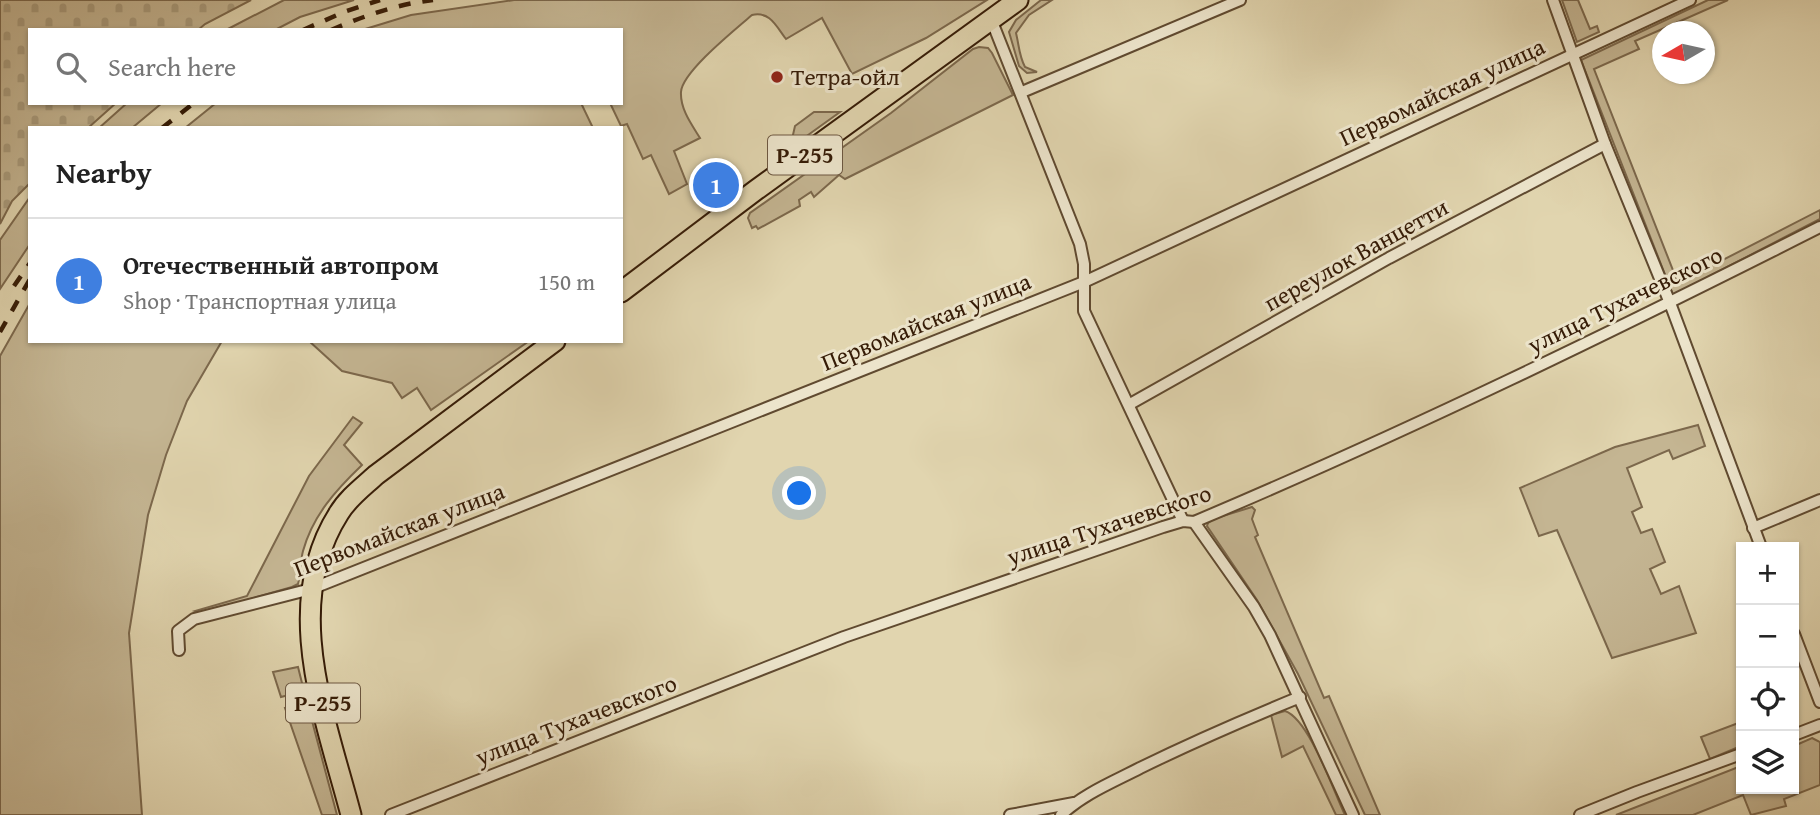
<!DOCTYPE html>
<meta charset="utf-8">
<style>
body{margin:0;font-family:"Gentium Book Plus",serif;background:#f6f6f6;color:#222}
.controls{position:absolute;right:21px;bottom:21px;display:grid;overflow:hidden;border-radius:0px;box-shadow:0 2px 5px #0004}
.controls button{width:63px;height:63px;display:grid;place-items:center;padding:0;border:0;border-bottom:2px solid #e0e0e0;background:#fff;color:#222;font:35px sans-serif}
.compass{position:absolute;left:1652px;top:21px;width:63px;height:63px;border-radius:50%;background:#fff;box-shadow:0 2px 5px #0004;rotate:261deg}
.you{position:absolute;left:800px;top:494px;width:24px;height:24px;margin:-18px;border:5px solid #fff;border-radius:50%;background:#1a73e8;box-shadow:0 0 0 10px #1a73e833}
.badge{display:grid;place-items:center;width:46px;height:46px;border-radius:50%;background:#8f2418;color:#fff;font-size:23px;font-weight:700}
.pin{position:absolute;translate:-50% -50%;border:4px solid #fff;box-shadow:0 2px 7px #0006}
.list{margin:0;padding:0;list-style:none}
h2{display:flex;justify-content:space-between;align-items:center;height:91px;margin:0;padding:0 28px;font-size:30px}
h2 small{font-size:23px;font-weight:400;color:#767676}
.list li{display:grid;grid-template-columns:46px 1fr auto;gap:21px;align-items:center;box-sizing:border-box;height:126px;padding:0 28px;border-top:2px solid #e0e0e0}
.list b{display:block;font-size:26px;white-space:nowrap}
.list p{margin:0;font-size:23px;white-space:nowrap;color:#767676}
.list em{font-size:23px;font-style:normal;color:#767676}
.icon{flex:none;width:38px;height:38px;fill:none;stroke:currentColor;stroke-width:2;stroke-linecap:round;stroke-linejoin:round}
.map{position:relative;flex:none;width:1820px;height:815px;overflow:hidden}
.search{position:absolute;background:#fff;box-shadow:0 2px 5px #0004;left:28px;top:28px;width:595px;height:77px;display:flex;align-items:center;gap:18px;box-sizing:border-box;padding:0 24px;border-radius:0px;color:#767676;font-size:26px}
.panel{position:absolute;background:#fff;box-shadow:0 2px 5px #0004;left:28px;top:126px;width:595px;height:217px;border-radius:0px}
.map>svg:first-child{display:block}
.grass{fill:#c4b592;stroke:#7c684c;stroke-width:2}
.cemetery{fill:url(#cemetery-stones);stroke:#7c684c;stroke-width:2}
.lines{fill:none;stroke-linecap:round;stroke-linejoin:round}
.minor-casing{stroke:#604a30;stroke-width:14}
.trunk-casing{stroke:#351b06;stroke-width:23}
.minor{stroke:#ece4cb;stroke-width:10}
.trunk{stroke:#e1d5af;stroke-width:19}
.rail{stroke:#351b06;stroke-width:4.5;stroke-dasharray:12 12;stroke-linecap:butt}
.poi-dot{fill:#8f2418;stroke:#ece4cb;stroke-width:2.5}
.labels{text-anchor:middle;stroke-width:6;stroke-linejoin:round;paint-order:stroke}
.shield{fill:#ece4cb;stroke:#6c5741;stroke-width:2}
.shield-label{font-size:23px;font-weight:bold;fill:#351b06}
.poi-label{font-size:24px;fill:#351b06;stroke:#ece4cb;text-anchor:start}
.street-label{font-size:24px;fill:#351b06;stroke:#ece4cb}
</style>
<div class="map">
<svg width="1820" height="815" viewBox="0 0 1820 815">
<defs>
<pattern id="cemetery-stones" width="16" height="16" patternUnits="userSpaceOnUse" patternTransform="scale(1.75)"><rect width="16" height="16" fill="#c4b592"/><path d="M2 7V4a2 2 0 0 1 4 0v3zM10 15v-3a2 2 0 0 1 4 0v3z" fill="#a99b7c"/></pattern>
</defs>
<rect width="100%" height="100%" fill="#e1d5af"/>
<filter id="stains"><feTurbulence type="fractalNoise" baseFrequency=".00286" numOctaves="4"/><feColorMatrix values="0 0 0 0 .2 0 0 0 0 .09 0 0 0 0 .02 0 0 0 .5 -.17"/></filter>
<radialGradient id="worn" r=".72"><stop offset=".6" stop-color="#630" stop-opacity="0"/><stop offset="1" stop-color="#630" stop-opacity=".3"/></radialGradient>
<g class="grass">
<path d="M 284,0 L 354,0 L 300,17 L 275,30 L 226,30 Z"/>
<path d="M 514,0 L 987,0 L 926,38 L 852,74 L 822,18 L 786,39 C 776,26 770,11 752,15 C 736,29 682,72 681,92 C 680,109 692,125 700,138 L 674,151 L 687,184 L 669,194 L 651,155 L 643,159 L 627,124 L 621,126 L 610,103 L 621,103 L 621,30 L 362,30 L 411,15 Z"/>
<path d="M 1041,0 L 1052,0 L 1029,15 L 1016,33 C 1019,45 1019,56 1025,67 L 1037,72 L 1027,73 L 1019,66 L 1009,32 L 1016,20 Z"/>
<path d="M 1562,0 L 1578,0 L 1590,29 L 1597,26 L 1599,32 L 1577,42 Z"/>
<path d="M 1708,0 L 1728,0 L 1635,41 L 1639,49 L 1594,69 L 1678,283 L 1820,210 L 1820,219 L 1673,295 L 1581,60 Z"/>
<path d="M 979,47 L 988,48 L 992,53 L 1013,95 L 845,179 L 839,175 L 814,197 L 811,192 L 799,200 L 800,206 L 758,229 L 756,226 L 752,228 L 748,218 L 750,213 L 891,113 L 973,49 Z"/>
<path d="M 127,103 L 162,103 L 132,128 L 99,128 Z"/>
<path d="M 216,103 L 581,103 L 593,128 L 185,128 Z"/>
<path d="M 814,112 L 840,112 L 790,148 L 795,126 Z"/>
<path d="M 30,197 L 30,244 L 0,289 L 0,240 Z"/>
<path d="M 30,303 L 30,341 L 222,341 L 187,401 L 166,455 L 148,515 L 129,633 L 142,815 L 0,815 L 0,356 Z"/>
<path d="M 309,341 L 529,341 L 431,410 L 417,388 L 402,398 L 392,383 L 342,371 Z"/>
<path d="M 353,417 L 362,423 L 344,445 L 362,465 C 336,490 313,515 303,551 C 300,562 301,573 298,584 L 292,587 L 201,613 L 195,611 L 247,596 L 309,476 Z"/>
<path d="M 1698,425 L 1705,446 L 1673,459 L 1669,450 L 1627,468 L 1642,507 L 1632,512 L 1641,533 L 1652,529 L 1665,562 L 1650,569 L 1661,594 L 1679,586 L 1696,633 L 1612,658 L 1557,530 L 1539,536 L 1520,488 L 1615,447 Z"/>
<path d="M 1252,507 L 1255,510 L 1252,519 L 1258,535 L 1255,537 L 1324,698 L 1329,696 L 1380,815 L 1365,815 L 1298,674 L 1257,600 L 1207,526 L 1208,523 L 1213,519 Z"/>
<path d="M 298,667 L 304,691 L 281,697 L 273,672 Z"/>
<path d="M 307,702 L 337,815 L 322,815 L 285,708 Z"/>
<path d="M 1285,711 C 1309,719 1333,790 1345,815 L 1336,815 L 1303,746 L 1282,757 L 1271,715 Z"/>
<path d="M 1741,722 L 1741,746 L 1710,759 L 1701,737 Z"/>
<path d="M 1812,738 L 1820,742 L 1820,785 L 1784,799 L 1786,806 L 1751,815 L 1743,795 L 1693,815 L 1616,815 L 1741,766 L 1741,789 L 1794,789 L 1794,746 Z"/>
</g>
<path class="cemetery" d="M 0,0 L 251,0 L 205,24 L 198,30 L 30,30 L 30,103 L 116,103 L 88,128 L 30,128 L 30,183 L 12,201 L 0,224 Z"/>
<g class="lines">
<g class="minor-casing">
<g id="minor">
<path d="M 1553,0 L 1605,144 L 1670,303 L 1761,547"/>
<path d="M 991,19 L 1080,244 L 1084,264 L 1084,311 L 1183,521"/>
<path d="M 1022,92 L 1240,0"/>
<path d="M 1130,404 L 1389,258 L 1605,144"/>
<path d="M 1194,522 L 1254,607 L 1270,635 L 1353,815"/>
<path d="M 1753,528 L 1820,500"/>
<path d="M 1794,634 L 1820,702"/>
<path d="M 179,650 L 178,631 L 194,619 L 311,589 L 1084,282 L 1690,0"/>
<path d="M 1794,735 L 1820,725"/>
<path d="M 391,815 L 844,637 L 1163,527 L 1183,521 L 1194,522 C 1407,432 1614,331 1820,227"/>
<path d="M 1010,815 L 1074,803"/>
<path d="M 1061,815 C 1083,794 1113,782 1140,768 C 1193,742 1246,719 1300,697"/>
<path d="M 1580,815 L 1637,792 L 1741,754"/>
</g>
</g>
<g class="trunk-casing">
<g id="trunk">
<path d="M 621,292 L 756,190 L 1018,0"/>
<path d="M 351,815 C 326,719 280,605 339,513 C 348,498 363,487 376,475 L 555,341"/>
</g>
</g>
<use href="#minor" class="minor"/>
<use href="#trunk" class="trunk"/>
<g class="rail">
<path d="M 303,30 L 344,12 L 380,0"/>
<path d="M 331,30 C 364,16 397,4 433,0"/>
<path d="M 162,128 L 194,103"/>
<path d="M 14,286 L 30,263"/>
<path d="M 0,332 L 30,279"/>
</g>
</g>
<circle class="poi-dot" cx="777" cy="77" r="7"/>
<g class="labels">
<g class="shield">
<rect x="768" y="135.5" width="74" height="39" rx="5"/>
<rect x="286" y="683.5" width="74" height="39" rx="5"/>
</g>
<g class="shield-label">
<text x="805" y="163">Р-255</text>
<text x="323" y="711">Р-255</text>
</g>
<g class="poi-label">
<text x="791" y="85">Тетра-ойл</text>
</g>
<g class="street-label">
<text transform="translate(1442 92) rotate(-25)" y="8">Первомайская улица</text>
<text transform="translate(1356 255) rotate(-29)" y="8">переулок Ванцетти</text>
<text transform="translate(1625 300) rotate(-26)" y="8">улица Тухачевского</text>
<text transform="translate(926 322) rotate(-22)" y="8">Первомайская улица</text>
<text transform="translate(1109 525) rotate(-18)" y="8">улица Тухачевского</text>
<text transform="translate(399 530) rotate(-21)" y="8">Первомайская улица</text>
<text transform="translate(576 720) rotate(-21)" y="8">улица Тухачевского</text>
</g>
</g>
<rect width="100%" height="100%" filter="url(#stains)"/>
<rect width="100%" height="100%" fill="url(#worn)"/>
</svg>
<div class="controls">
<button>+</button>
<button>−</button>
<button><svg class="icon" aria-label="locate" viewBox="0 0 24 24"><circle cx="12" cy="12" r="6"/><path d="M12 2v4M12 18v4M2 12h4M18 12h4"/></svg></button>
<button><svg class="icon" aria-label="layers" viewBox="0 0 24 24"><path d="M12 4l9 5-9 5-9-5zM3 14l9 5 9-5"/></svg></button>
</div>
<svg class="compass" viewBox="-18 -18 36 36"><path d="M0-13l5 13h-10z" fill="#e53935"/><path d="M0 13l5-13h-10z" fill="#767676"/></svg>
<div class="you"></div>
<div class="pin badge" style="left:716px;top:185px;background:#3f7fe0">1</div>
<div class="search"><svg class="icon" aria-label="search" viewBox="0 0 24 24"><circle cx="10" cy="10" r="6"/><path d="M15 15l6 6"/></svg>Search here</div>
<section class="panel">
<h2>Nearby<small></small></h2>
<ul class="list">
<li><span class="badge" style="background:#3f7fe0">1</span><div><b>Отечественный автопром</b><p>Shop · Транспортная улица</p></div><em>150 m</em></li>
</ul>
</section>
</div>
